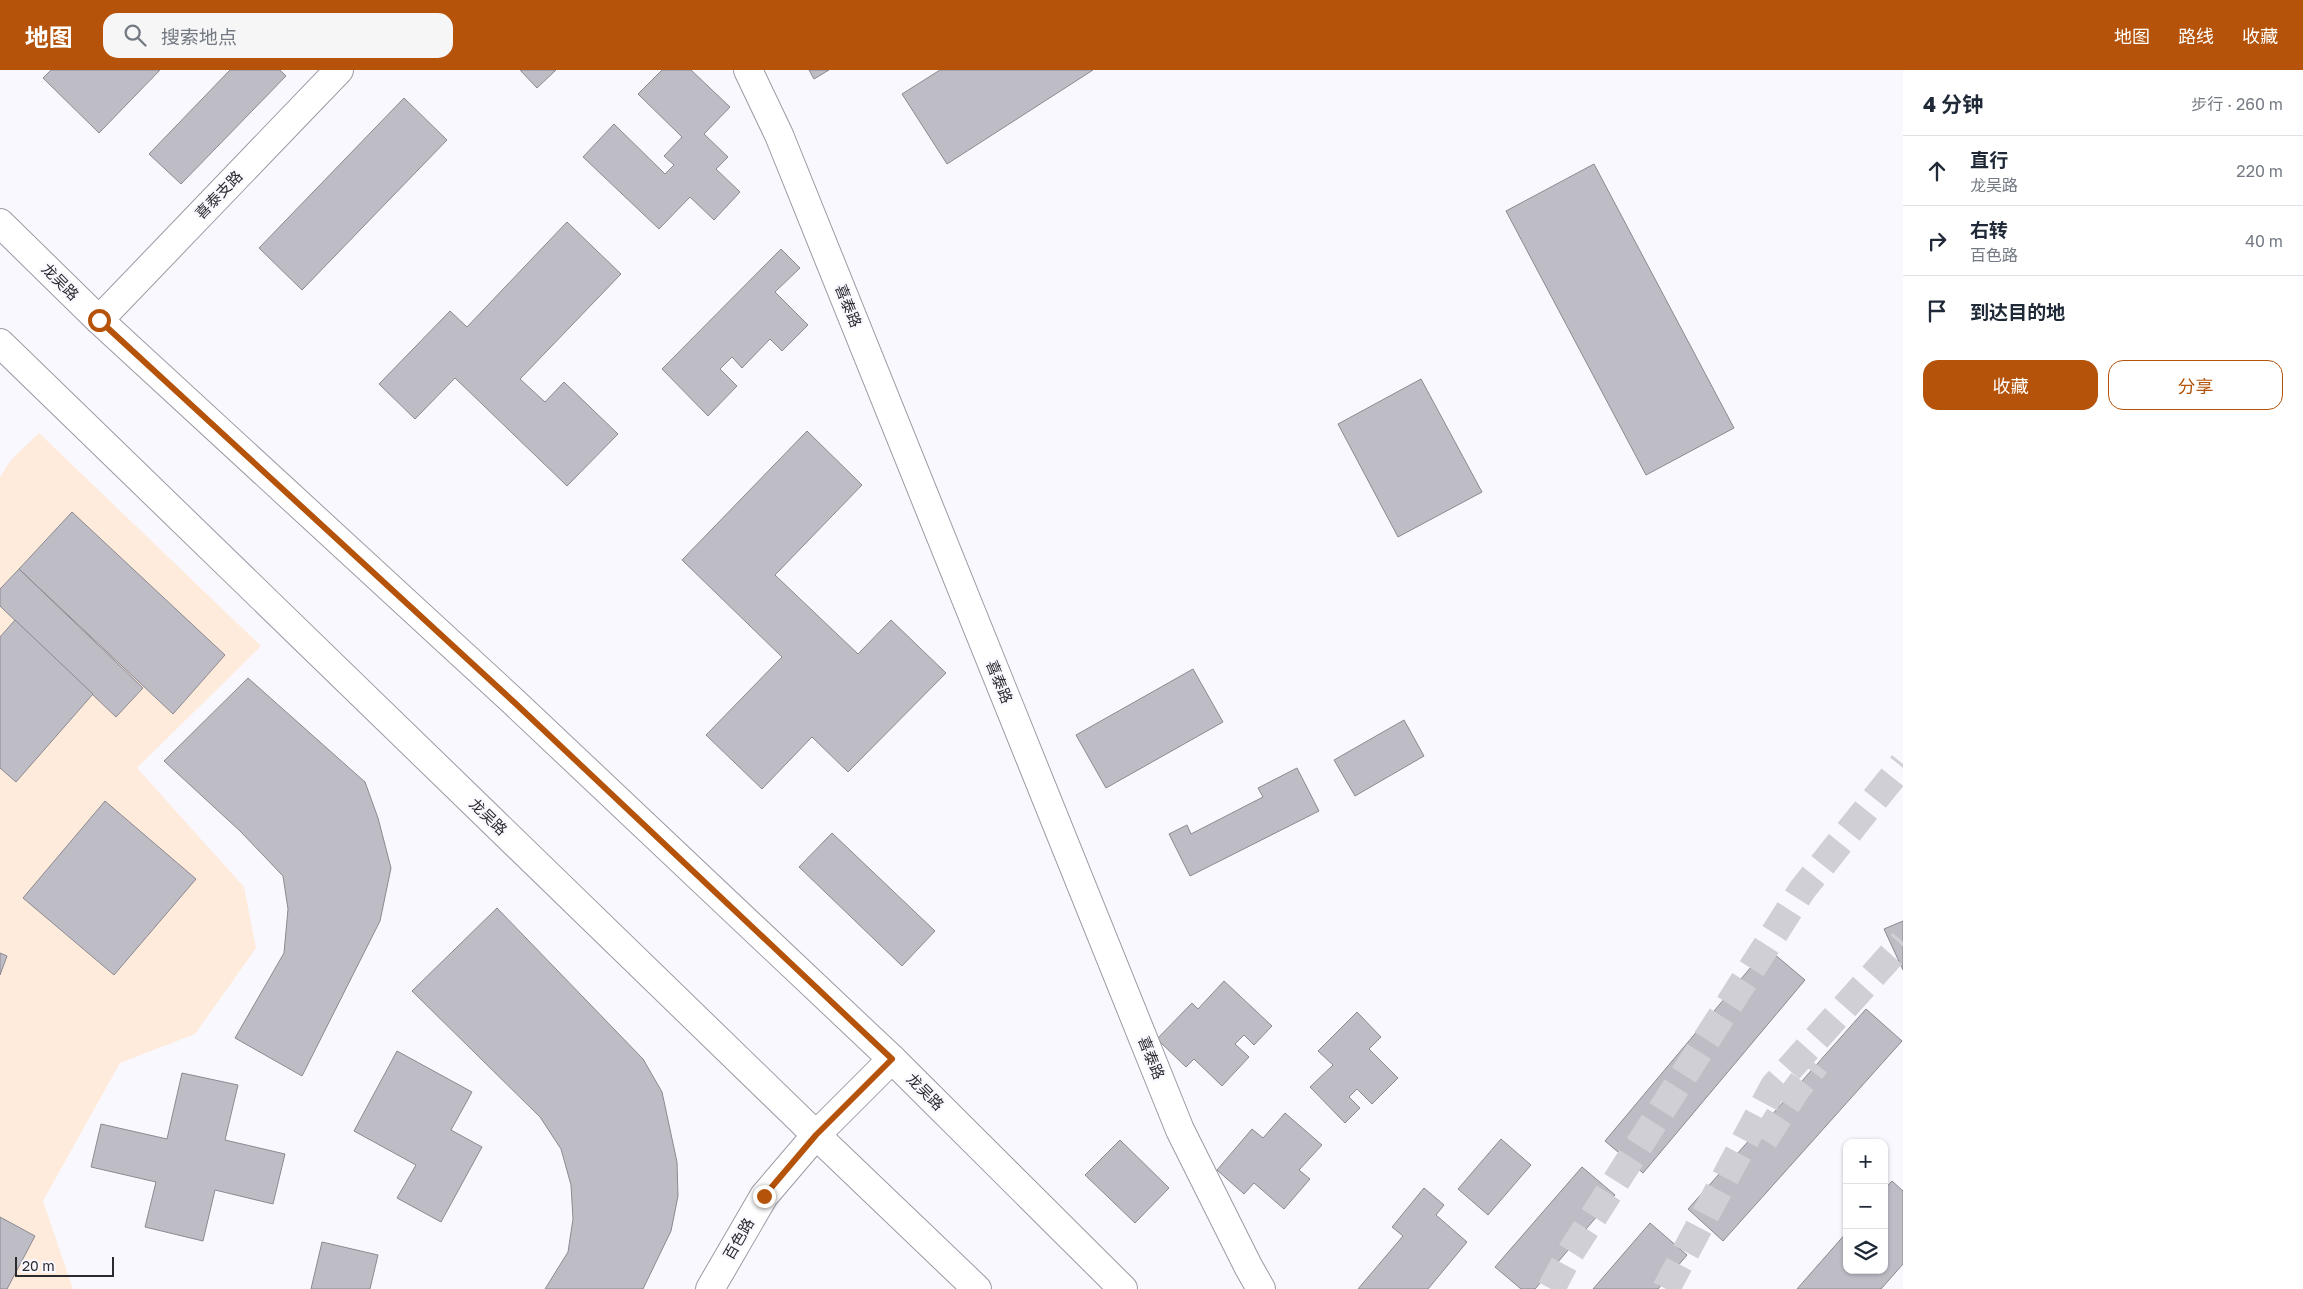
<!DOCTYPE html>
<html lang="zh">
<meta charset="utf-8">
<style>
body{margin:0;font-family:"Golos Text","Noto Sans SC",sans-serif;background:#f6f6f7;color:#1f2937}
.controls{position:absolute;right:15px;bottom:15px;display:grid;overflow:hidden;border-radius:10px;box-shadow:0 1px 4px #0004}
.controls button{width:45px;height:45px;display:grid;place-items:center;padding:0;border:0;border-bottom:1px solid #e0e1e3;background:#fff;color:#1f2937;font:25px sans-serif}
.scale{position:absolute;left:15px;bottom:12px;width:99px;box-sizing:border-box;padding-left:5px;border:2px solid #2b2a2e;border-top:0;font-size:14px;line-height:18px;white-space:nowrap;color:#2b2a2e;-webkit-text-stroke:4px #f9f8ff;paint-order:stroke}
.stop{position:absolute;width:15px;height:15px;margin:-11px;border:4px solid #b45309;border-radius:50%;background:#fff}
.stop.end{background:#b45309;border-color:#fff;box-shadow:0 1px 5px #0008}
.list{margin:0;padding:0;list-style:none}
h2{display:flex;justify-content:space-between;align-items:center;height:65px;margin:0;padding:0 20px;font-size:21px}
h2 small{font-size:16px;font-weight:400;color:#747a83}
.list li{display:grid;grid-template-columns:32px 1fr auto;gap:15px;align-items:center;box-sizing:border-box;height:70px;padding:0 20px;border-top:1px solid #e0e1e3}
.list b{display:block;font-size:19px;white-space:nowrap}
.list p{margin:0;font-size:16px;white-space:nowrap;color:#747a83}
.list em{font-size:16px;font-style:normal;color:#747a83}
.actions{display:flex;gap:10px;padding:15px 20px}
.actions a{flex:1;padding:11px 0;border:1px solid #b45309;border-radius:15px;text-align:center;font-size:18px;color:#b45309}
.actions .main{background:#b45309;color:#fff}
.icon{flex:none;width:28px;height:28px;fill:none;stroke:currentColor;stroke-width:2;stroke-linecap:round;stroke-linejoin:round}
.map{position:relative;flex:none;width:1903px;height:1219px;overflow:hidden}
header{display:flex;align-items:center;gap:30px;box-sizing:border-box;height:70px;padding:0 25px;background:#b45309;color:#fff}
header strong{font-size:24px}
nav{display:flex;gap:28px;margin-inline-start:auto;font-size:18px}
.search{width:350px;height:45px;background:#f6f6f7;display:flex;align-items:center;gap:12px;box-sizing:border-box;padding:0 18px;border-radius:15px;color:#747a83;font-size:19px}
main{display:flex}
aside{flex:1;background:#fff}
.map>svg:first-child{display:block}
.commercial{fill:#feebdb}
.building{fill:#bebcc5;stroke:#8b8991}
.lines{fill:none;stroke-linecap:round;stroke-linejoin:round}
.highway-tunnel{stroke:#d0cfd5;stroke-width:28;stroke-dasharray:28 14;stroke-linecap:butt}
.minor-casing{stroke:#9c9aa3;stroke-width:30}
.major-casing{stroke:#9c9aa3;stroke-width:30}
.minor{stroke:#fff;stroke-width:28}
.major{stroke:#fff;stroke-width:28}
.route{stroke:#b45309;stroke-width:6}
.labels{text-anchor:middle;stroke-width:4.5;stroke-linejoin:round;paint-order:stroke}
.street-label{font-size:15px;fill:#2b2a2e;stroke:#f9f8ff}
</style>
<header>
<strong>地图</strong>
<div class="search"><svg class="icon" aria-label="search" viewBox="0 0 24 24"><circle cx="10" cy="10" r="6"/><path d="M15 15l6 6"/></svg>搜索地点</div>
<nav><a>地图</a><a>路线</a><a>收藏</a></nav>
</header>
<main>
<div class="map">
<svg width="1903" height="1219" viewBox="0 0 1903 1219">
<rect width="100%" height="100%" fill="#f9f8ff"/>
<path class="commercial" d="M 39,363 L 261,576 L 137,698 L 244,817 L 256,878 L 195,964 L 120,993 L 43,1131 L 73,1219 L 0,1219 L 0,407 L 11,390 Z"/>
<g class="building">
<path d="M 51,0 L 160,0 L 99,63 L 43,8 Z"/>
<path d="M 230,0 L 280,0 L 286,6 L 181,114 L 149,84 Z"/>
<path d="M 520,0 L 556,0 L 537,18 Z"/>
<path d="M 662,0 L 691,0 L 730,37 L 704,64 L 728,87 L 716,99 L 740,122 L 714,150 L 690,127 L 659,159 L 583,87 L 614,54 L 665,104 L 674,95 L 664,86 L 682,67 L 638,24 Z"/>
<path d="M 809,0 L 829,0 L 814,9 Z"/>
<path d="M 940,0 L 1093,0 L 947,94 L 902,24 Z"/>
<path d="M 404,28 L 447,70 L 302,220 L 259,178 Z"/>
<path d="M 1594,94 L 1734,358 L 1646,405 L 1506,141 Z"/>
<path d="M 567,152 L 621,204 L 520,309 L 545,332 L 564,312 L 618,364 L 567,416 L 455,308 L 415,349 L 379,314 L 450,241 L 467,257 Z"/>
<path d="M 781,179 L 800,198 L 775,222 L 808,255 L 782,281 L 770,269 L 742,298 L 732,287 L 720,299 L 737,316 L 708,346 L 662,299 Z"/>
<path d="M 1421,309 L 1482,422 L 1398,467 L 1338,354 Z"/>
<path d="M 807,361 L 862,415 L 775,505 L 858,584 L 891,550 L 946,603 L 848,702 L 812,667 L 762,719 L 706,665 L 782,587 L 682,490 Z"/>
<path d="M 72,442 L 225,585 L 173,644 L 19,499 Z"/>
<path d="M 19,499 L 143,618 L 116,647 L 0,536 L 0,519 Z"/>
<path d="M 15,550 L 93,624 L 16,712 L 0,698 L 0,567 Z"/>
<path d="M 1193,599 L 1223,652 L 1106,718 L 1076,665 Z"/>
<path d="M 248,608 L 365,712 L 378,748 L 391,798 L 380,851 L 302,1006 L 235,968 L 284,883 L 288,839 L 283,806 L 240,761 L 164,691 Z"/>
<path d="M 1404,650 L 1424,686 L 1355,726 L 1334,690 Z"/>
<path d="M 1297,698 L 1319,741 L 1190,806 L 1169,764 L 1187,755 L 1191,764 L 1263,727 L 1258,718 Z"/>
<path d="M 105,731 L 196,809 L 114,905 L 23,828 Z"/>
<path d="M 832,763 L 935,861 L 902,896 L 799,797 Z"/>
<path d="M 497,838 L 643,989 L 662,1022 L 677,1092 L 678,1126 L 671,1161 L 643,1219 L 545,1219 L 568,1182 L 573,1149 L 571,1115 L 561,1079 L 540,1047 L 412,921 Z"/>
<path d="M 1903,851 L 1903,900 L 1884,859 Z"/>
<path d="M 1767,878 L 1805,910 L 1643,1103 L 1605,1071 Z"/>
<path d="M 0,883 L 7,886 L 0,905 Z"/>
<path d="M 1224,911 L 1272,956 L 1254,975 L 1244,965 L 1235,974 L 1249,987 L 1222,1016 L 1194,989 L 1186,997 L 1157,969 L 1192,933 L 1198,939 Z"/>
<path d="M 1866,939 L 1902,971 L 1723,1171 L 1688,1139 Z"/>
<path d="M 1357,942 L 1381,967 L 1369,979 L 1398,1008 L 1372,1034 L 1357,1019 L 1349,1027 L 1360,1038 L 1345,1053 L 1310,1017 L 1333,995 L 1318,981 Z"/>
<path d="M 397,981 L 472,1022 L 451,1060 L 482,1077 L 441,1152 L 397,1128 L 416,1095 L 354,1061 Z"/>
<path d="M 182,1003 L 238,1015 L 225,1070 L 285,1084 L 273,1134 L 215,1120 L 203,1171 L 145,1157 L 156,1112 L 91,1097 L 101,1054 L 167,1069 Z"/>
<path d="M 1285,1043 L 1322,1075 L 1299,1100 L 1310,1109 L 1284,1139 L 1254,1113 L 1244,1124 L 1217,1100 L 1252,1059 L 1263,1068 Z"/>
<path d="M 1501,1069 L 1531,1095 L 1488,1145 L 1458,1119 Z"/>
<path d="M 1120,1070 L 1169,1118 L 1135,1153 L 1085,1105 Z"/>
<path d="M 1582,1097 L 1615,1125 L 1535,1219 L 1521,1219 L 1495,1197 Z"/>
<path d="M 1892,1111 L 1903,1121 L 1903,1194 L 1881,1219 L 1797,1219 L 1847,1162 L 1847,1200 L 1884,1200 L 1884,1120 Z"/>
<path d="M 1424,1118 L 1444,1135 L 1436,1145 L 1467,1172 L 1428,1219 L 1358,1219 L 1403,1166 L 1392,1157 Z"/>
<path d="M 0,1147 L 35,1166 L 7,1219 L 0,1219 Z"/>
<path d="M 1650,1153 L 1687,1185 L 1658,1219 L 1593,1219 Z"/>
<path d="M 322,1172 L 378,1185 L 370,1219 L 311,1219 Z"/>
</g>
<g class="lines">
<g class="highway-tunnel">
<path d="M 1764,1070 L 1796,1020 L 1816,994"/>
<path d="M 1551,1219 L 1569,1185 L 1802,820 L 1903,694"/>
<path d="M 1666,1219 L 1774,1016 L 1903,872"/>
</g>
<g class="minor-casing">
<g id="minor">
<path d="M 748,0 L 779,65 L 1180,1060 L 1248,1196 L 1261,1219"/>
<path d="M 99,250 L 339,0"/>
<path d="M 710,1219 L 764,1126 L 816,1065 L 892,989"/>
</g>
</g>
<g class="major-casing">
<g id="major">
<path d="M 0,153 L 99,250 L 515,633 L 892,989 L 1123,1219"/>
<path d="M 0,273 L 816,1065 L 977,1219"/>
</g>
</g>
<use href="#minor" class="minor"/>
<use href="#major" class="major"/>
</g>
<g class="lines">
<path class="route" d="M 99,250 L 515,633 L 892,989 L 816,1065 L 764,1126"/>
</g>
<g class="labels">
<g class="street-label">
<text transform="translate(219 125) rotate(-46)" y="5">喜泰支路</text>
<text transform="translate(60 212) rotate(45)" y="5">龙吴路</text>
<text transform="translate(848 236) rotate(68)" y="5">喜泰路</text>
<text transform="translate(999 612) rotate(68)" y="5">喜泰路</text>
<text transform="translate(488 747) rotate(44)" y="5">龙吴路</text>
<text transform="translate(1151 988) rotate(68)" y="5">喜泰路</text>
<text transform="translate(925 1022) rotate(45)" y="5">龙吴路</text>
<text transform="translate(739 1169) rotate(-60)" y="5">百色路</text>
</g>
</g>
</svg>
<div class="controls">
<button>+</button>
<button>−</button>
<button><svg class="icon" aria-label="layers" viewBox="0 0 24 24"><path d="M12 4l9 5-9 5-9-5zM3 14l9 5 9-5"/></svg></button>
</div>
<div class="scale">20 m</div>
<div class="stop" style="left:99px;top:250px"></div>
<div class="stop end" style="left:764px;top:1126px"></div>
</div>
<aside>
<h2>4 分钟<small>步行 · 260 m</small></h2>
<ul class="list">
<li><svg class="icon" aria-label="ahead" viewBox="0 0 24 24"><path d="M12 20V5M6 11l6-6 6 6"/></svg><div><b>直行</b><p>龙吴路</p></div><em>220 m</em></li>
<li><svg class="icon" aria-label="right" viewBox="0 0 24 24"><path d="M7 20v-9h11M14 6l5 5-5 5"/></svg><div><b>右转</b><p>百色路</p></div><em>40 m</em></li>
<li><svg class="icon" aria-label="arrive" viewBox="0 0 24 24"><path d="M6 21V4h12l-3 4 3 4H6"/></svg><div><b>到达目的地</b></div></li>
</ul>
<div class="actions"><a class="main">收藏</a><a>分享</a></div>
</aside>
</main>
